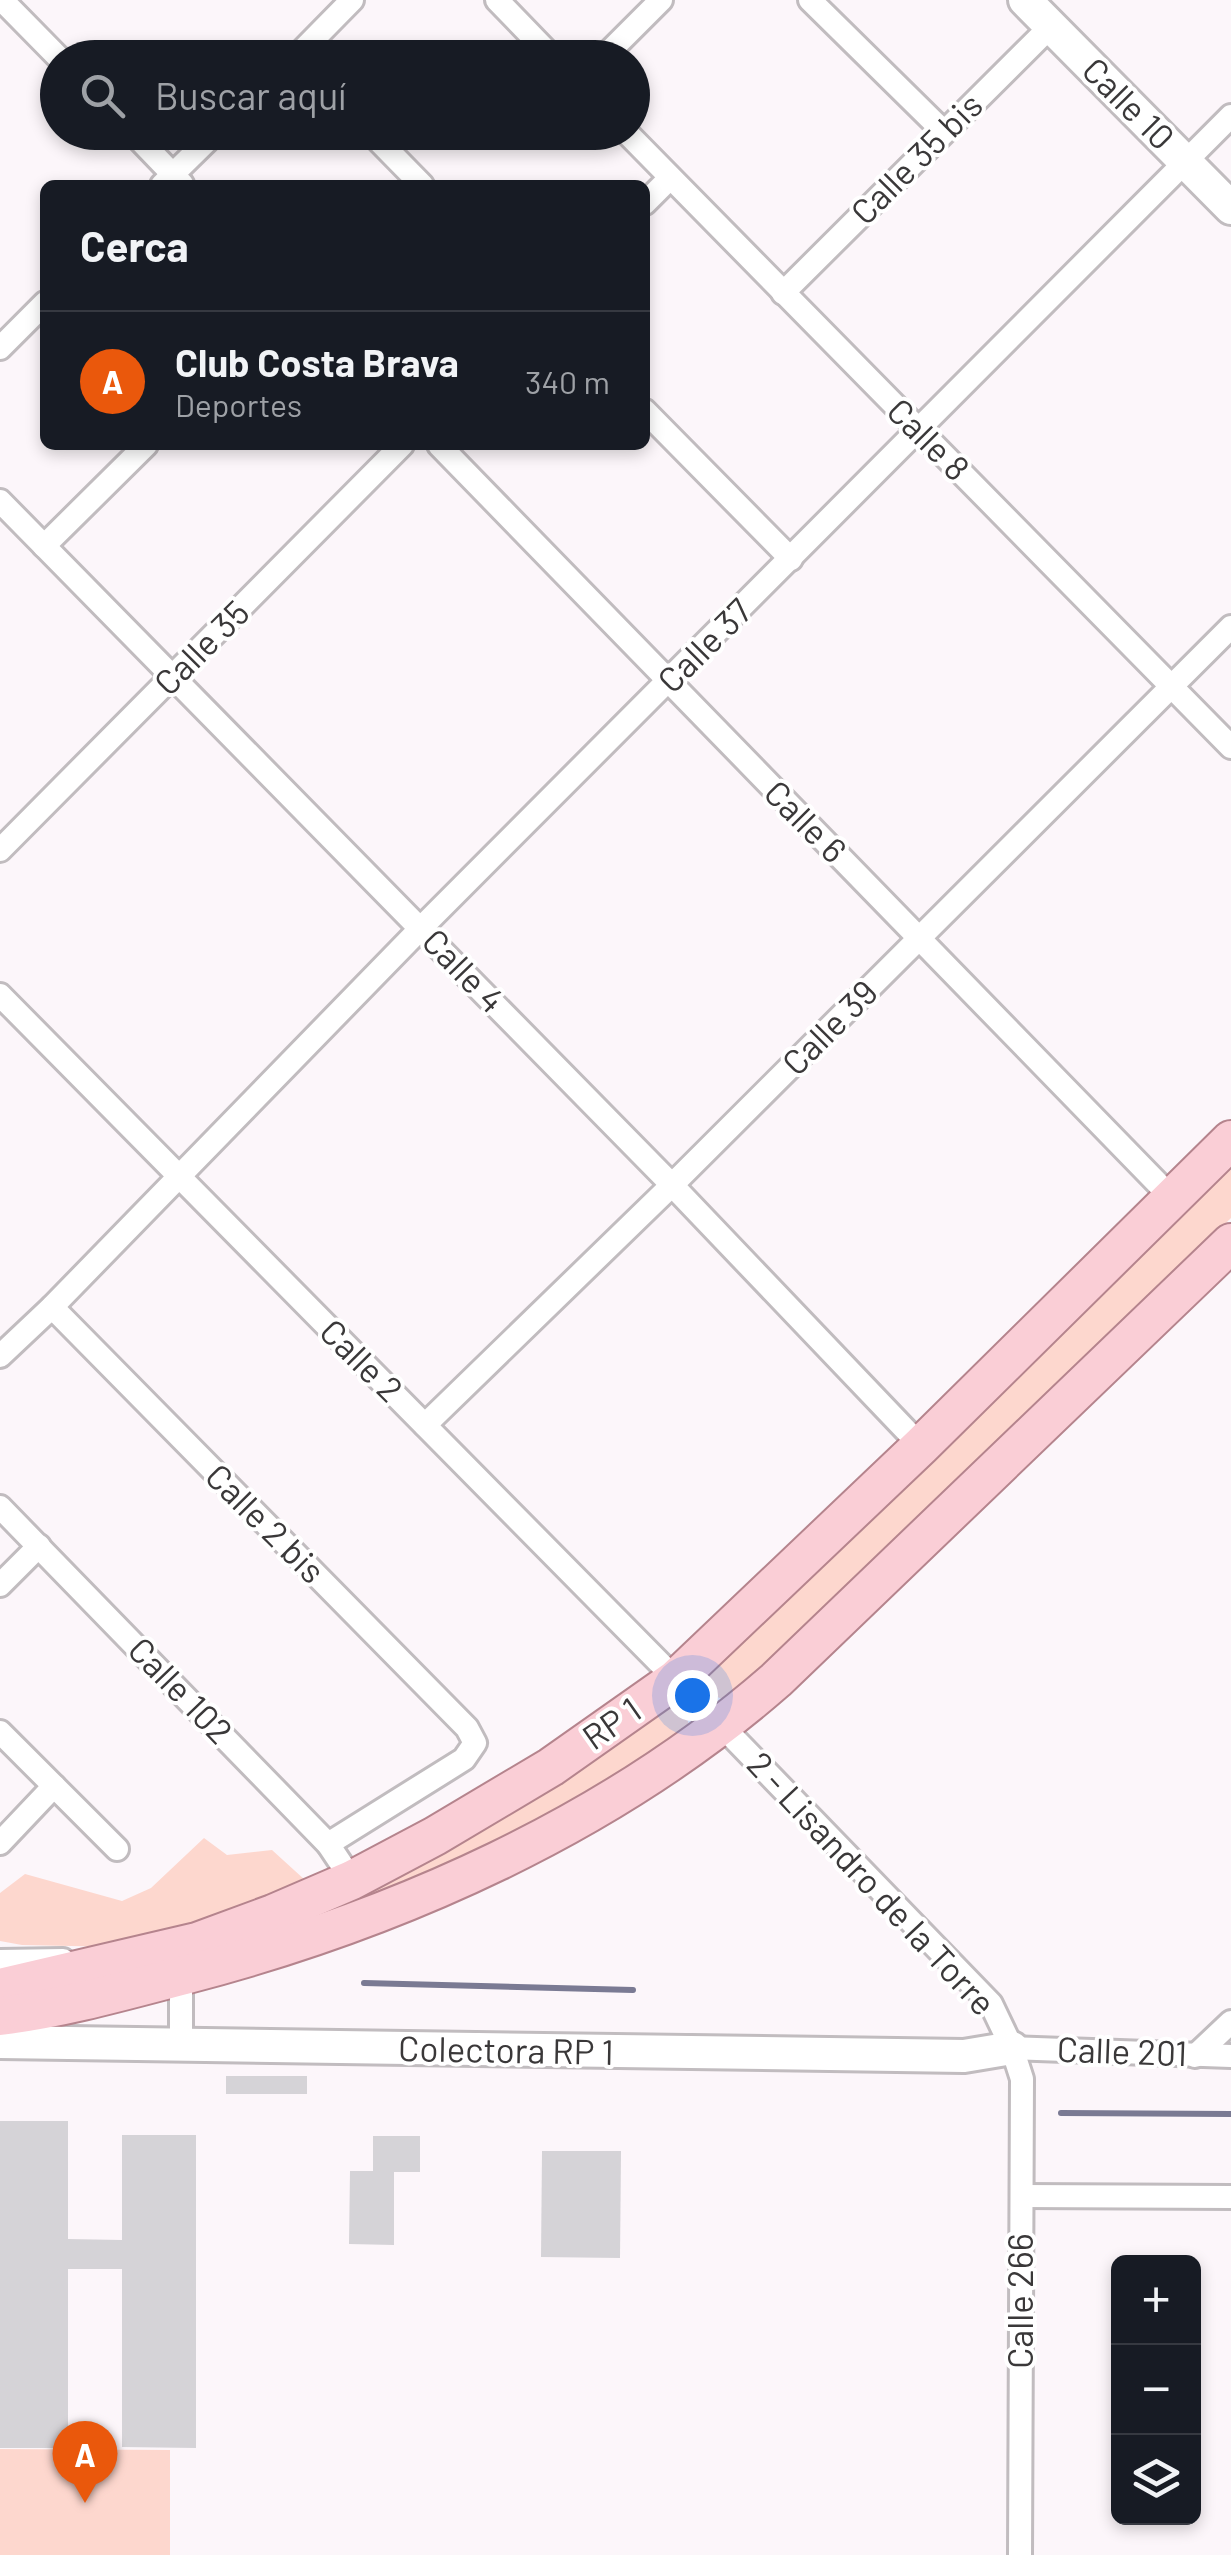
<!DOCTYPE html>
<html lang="es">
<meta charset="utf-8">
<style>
body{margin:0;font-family:Barlow,sans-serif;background:#20242c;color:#f1f3f6}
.controls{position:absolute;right:30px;bottom:30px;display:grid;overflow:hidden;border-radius:15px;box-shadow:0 5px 15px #0003}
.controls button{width:90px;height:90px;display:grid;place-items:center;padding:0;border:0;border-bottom:2px solid #363941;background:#171b24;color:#f1f3f6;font:50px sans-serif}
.you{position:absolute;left:692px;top:1695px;width:35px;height:35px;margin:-25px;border:8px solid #fff;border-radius:50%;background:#1a73e8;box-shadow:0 0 0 15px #1a73e833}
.badge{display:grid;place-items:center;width:65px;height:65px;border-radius:50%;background:#ea580c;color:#fff;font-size:32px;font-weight:700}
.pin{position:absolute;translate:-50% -82px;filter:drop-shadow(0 2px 5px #0008)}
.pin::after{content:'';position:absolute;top:52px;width:35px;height:30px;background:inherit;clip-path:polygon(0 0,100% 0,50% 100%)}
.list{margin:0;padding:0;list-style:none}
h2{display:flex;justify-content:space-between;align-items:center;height:130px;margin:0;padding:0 40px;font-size:42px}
h2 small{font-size:32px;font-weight:400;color:#9ea1a6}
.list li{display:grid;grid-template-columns:65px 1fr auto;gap:30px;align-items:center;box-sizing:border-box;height:140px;padding:0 40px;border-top:2px solid #363941}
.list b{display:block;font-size:38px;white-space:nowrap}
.list p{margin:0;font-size:32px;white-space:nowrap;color:#9ea1a6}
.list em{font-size:32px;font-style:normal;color:#9ea1a6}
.icon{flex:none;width:55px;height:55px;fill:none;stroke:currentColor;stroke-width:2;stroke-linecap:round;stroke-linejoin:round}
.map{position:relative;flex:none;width:1231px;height:2555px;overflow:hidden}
.search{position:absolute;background:#171b24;box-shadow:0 5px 15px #0003;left:40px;top:40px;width:610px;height:110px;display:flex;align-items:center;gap:25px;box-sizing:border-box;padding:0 35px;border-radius:55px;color:#9ea1a6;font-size:38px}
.panel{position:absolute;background:#171b24;box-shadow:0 5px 15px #0003;left:40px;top:180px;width:610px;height:270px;border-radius:15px}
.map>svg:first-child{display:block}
.green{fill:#fdd7ce}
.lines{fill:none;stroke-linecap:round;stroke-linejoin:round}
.stream{stroke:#7a7a93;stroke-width:6}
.building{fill:#d5d3d7}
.street-casing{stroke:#c1bcbf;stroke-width:28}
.secondary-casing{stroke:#c1bcbf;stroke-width:38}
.primary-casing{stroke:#b5848d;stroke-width:42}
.street{stroke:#fff;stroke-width:22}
.secondary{stroke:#fff;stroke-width:32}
.primary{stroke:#faced6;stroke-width:38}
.labels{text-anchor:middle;stroke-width:8;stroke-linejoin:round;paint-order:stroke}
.street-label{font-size:35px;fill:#3a3839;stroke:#fff}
</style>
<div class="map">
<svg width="1231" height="2555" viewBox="0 0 1231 2555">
<rect width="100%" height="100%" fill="#fcf6fa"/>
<g class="green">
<path d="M 1231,1156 L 1231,1218 L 740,1695 L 726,1700 C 712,1697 706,1689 706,1674 Z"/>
<path d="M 673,1704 L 685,1711 L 689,1725 L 686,1732 L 589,1796 L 455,1868 L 352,1910 L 162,1955 Z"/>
<path d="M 204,1838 L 227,1855 L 272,1850 L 316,1890 L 120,1947 L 22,1945 L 0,1941 L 0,1893 L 25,1874 L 122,1901 L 151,1888 Z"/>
<path d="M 0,2449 L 170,2450 L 170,2555 L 0,2555 Z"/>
</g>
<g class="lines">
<g class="stream">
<path d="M 364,1983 L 633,1990"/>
<path d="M 1061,2113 L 1231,2114"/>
</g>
</g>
<g class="building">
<rect x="226" y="2076" width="81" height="18"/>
<path d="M 0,2121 L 68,2121 L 68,2239 L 122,2240 L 122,2135 L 196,2135 L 196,2448 L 122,2447 L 122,2269 L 68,2269 L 68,2448 L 0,2448 Z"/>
<path d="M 373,2136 L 420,2136 L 420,2172 L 394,2172 L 394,2245 L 349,2244 L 350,2171 L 373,2171 Z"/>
<path d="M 542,2151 L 621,2151 L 620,2258 L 541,2257 Z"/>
</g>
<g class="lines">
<g class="street-casing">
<g id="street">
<path d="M 2,0 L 59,58"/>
<path d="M 497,0 L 553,58"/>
<path d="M 810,0 L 944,132"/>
<path d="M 295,58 L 352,0"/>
<path d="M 603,58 L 661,0"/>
<path d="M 132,132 L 182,184"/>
<path d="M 370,132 L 422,185"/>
<path d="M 626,132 L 1231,747"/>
<path d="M 162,185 L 216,132"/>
<path d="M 645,203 L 670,178"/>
<path d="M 783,293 L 1051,26"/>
<path d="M 0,348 L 45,303"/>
<path d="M 645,411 L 791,559"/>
<path d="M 439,445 L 1172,1198"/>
<path d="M 0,501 L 672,1185 L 921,1446"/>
<path d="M 44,546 L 146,445"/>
<path d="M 0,850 L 402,445"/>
<path d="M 0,995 L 722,1726 L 991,2004 L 1012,2048 L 1022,2079 L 1020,2555"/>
<path d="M 52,1307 L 467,1728 L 475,1743 L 464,1759 L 328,1844"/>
<path d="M 0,1356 L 52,1307 L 421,928 L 1231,116"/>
<path d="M 425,1425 L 672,1185 L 1231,627"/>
<path d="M 0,1507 L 328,1844 L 352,1880"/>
<path d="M 0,1585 L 39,1546"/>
<path d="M 0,1732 L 117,1849"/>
<path d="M 0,1843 L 54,1786"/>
<path d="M 0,1961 L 63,1960"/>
<path d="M 178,1968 L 181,1976 L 181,2044"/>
<path d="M 1012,2048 L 1231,2056"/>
<path d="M 1195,2056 L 1231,2022"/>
<path d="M 1022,2196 L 1231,2197"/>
</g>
</g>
<g class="secondary-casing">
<g id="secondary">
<path d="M 1025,0 L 1231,208"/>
<path d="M 0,2042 L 964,2056 L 1012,2048"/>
</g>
</g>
<g class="primary-casing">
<g id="primary">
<path d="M 0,1988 L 197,1942 L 273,1914 L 352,1880 L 435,1836 L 551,1767 L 676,1679 L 921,1446 L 1231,1140"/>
<path d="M 0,2016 C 63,2008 123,1991 184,1975 C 396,1920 610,1825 776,1680 L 1231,1243"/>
</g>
</g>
<use href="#street" class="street"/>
<use href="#secondary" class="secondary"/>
<use href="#primary" class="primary"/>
</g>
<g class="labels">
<g class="street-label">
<text transform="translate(1128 104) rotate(45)" y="12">Calle 10</text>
<text transform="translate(917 159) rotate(-45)" y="12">Calle 35 bis</text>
<text transform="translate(928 440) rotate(45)" y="12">Calle 8</text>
<text transform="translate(705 646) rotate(-45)" y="12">Calle 37</text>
<text transform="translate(202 648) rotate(-45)" y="12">Calle 35</text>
<text transform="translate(805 822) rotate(45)" y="12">Calle 6</text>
<text transform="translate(463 971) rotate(46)" y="12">Calle 4</text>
<text transform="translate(830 1028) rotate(-45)" y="12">Calle 39</text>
<text transform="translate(361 1361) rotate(45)" y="12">Calle 2</text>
<text transform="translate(265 1524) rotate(45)" y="12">Calle 2 bis</text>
<text transform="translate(180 1691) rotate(46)" y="12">Calle 102</text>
<text transform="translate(612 1724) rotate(-35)" y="12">RP 1</text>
<text transform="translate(871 1884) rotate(47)" y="12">2 - Lisandro de la Torre</text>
<text transform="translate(506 2051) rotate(1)" y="12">Colectora RP 1</text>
<text transform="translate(1122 2052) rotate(2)" y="12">Calle 201</text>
<text transform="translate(1021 2301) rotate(-90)" y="12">Calle 266</text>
</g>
</g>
</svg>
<div class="controls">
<button>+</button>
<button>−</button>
<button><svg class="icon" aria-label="layers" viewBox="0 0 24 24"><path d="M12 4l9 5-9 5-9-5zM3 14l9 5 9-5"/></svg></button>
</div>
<div class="you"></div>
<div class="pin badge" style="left:85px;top:2503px">A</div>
<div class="search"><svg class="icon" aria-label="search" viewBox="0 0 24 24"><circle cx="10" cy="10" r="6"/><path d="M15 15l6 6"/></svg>Buscar aquí</div>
<section class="panel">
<h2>Cerca<small></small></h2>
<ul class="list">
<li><span class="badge">A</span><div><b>Club Costa Brava</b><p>Deportes</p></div><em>340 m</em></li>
</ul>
</section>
</div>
